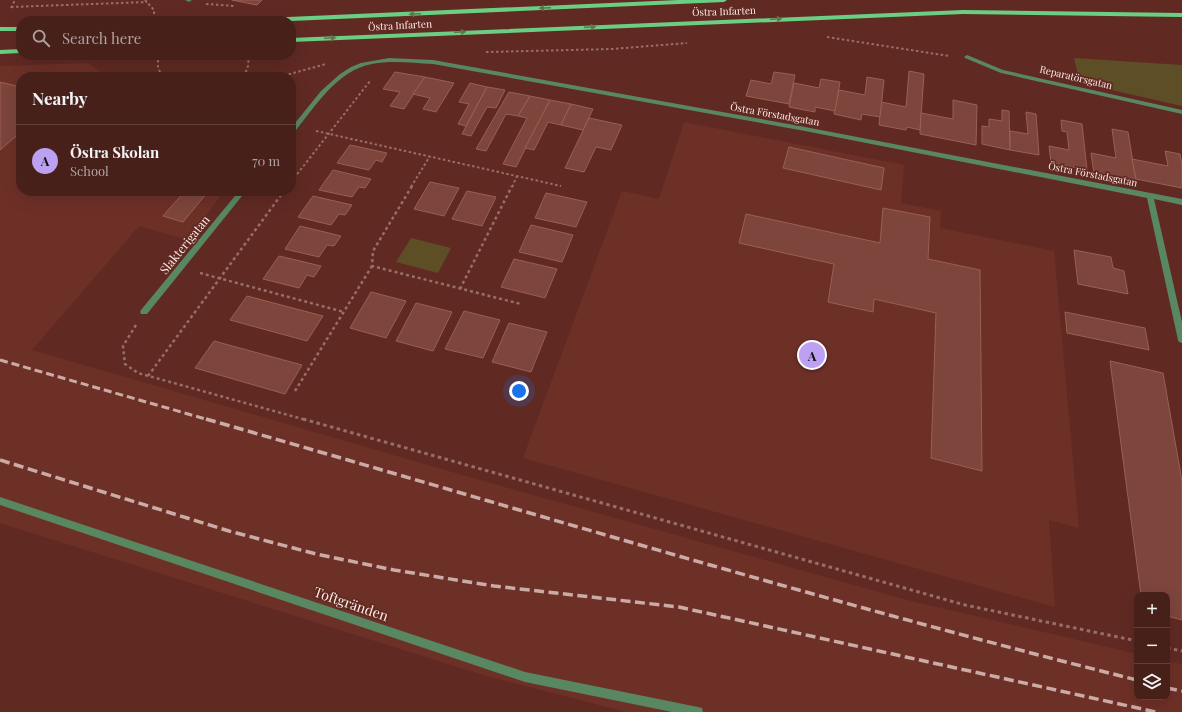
<!DOCTYPE html>
<meta charset="utf-8">
<style>
body{margin:0;font-family:"Playfair Display",serif;background:#522d27;color:#f1f3f6}
.controls{position:absolute;right:12px;bottom:12px;display:grid;overflow:hidden;border-radius:8px;box-shadow:0 4px 16px #0002}
.controls button{width:36px;height:36px;display:grid;place-items:center;padding:0;border:0;border-bottom:1px solid #603e39;background:#48201a;color:#f1f3f6;font:20px sans-serif}
.you{position:absolute;left:519px;top:391px;width:14px;height:14px;margin:-10px;border:3px solid #fff;border-radius:50%;background:#1a73e8;box-shadow:0 0 0 6px #1a73e833}
.badge{display:grid;place-items:center;width:26px;height:26px;border-radius:50%;background:#bca0f2;color:#111;font-size:13px;font-weight:700}
.pin{position:absolute;translate:-50% -50%;border:2px solid #fff;box-shadow:0 1px 4px #0006}
.list{margin:0;padding:0;list-style:none}
h2{display:flex;justify-content:space-between;align-items:center;height:52px;margin:0;padding:0 16px;font-size:17px}
h2 small{font-size:13px;font-weight:400;color:#b1a3a2}
.list li{display:grid;grid-template-columns:26px 1fr auto;gap:12px;align-items:center;box-sizing:border-box;height:72px;padding:0 16px;border-top:1px solid #603e39}
.list b{display:block;font-size:15px;white-space:nowrap}
.list p{margin:0;font-size:13px;white-space:nowrap;color:#b1a3a2}
.list em{font-size:13px;font-style:normal;color:#b1a3a2}
.icon{flex:none;width:22px;height:22px;fill:none;stroke:currentColor;stroke-width:2;stroke-linecap:round;stroke-linejoin:round}
.map{position:relative;flex:none;width:1182px;height:712px;overflow:hidden}
.search{position:absolute;background:#48201a;box-shadow:0 4px 16px #0002;left:16px;top:16px;width:280px;height:44px;display:flex;align-items:center;gap:10px;box-sizing:border-box;padding:0 14px;border-radius:16px;color:#b1a3a2;font-size:15px}
.panel{position:absolute;background:#48201a;box-shadow:0 4px 16px #0002;left:16px;top:72px;width:280px;height:124px;border-radius:16px}
.map>svg:first-child{display:block}
.built{fill:#6d3027}
.green{fill:#5d4e25}
.building{fill:#7d453c;stroke:#9a5f55}
.lines{fill:none;stroke-linecap:round;stroke-linejoin:round}
.path-far2{stroke:#986e68;stroke-width:2;stroke-dasharray:2.5 2.5;stroke-linecap:butt}
.path-far1{stroke:#986e68;stroke-width:2.5;stroke-dasharray:3 3;stroke-linecap:butt}
.path{stroke:#986e68;stroke-width:3;stroke-dasharray:3.5 3.5;stroke-linecap:butt}
.service{fill:#588762;fill-rule:evenodd}
.minor{fill:#588762;fill-rule:evenodd}
.primary{fill:#6acf83;fill-rule:evenodd}
.rail-far1{stroke:#cbaba6;stroke-width:3;stroke-dasharray:8 4;stroke-linecap:butt}
.rail{stroke:#cbaba6;stroke-width:3.5;stroke-dasharray:10 4.5;stroke-linecap:butt}
.oneway{fill:#64744e}
.labels{text-anchor:middle;stroke-width:3.5;stroke-linejoin:round;paint-order:stroke}
.far-street-label{font-size:10px;fill:#ffeae6;stroke:#602a23}
.street-label{font-size:12px;fill:#ffeae6;stroke:#602a23}
.near-street-label{font-size:14px;fill:#ffeae6;stroke:#602a23}
</style>
<div class="map">
<svg width="1182" height="712" viewBox="0 0 1182 712">
<rect width="100%" height="100%" fill="#602a23"/>
<g class="built">
<path d="M 89,63 L 106,77 L 21,77 L 21,191 L 210,191 L 222,194 L 188,240 L 139,226 L 32,350 L 476,479 L 911,601 L 1137,654 L 1137,697 L 1167,697 L 1167,661 L 1182,664 L 1182,712 L 626,712 L 483,675 L 0,523 L 0,66 Z"/>
<path d="M 684,122 L 904,165 L 901,203 L 941,211 L 940,228 L 1054,251 L 1079,528 L 1049,520 L 1055,607 L 523,458 L 622,191 L 659,199 Z"/>
</g>
<g class="green">
<path d="M 1074,58 L 1182,65 L 1182,106 L 1080,83 Z"/>
<path d="M 411,238 L 451,248 L 438,273 L 396,262 Z"/>
</g>
<g class="building">
<path d="M 232,0 L 262,0 L 257,5 Z"/>
<path d="M 909,71 L 924,74 L 920,130 L 907,127 L 906,130 L 879,125 L 881,102 L 906,107 Z"/>
<path d="M 395,72 L 425,77 L 404,109 L 390,106 L 400,92 L 383,89 Z"/>
<path d="M 774,72 L 795,75 L 789,104 L 746,96 L 751,80 L 771,84 Z"/>
<path d="M 425,77 L 454,83 L 436,112 L 423,109 L 430,98 L 413,94 Z"/>
<path d="M 867,77 L 884,80 L 880,117 L 862,114 L 861,120 L 834,114 L 839,90 L 865,95 Z"/>
<path d="M 821,79 L 840,82 L 835,111 L 815,107 L 815,112 L 789,107 L 794,83 L 819,88 Z"/>
<path d="M 0,82 L 21,87 L 21,132 L 0,150 Z"/>
<path d="M 470,83 L 487,87 L 466,126 L 458,124 L 469,104 L 459,102 Z"/>
<path d="M 487,87 L 505,90 L 496,108 L 487,107 L 471,136 L 462,134 Z"/>
<path d="M 509,92 L 530,96 L 518,116 L 506,114 L 486,151 L 476,149 Z"/>
<path d="M 530,96 L 550,100 L 516,167 L 503,164 L 527,118 L 518,116 Z"/>
<path d="M 550,100 L 571,104 L 561,125 L 548,122 L 534,150 L 525,148 Z"/>
<path d="M 953,100 L 977,105 L 976,145 L 920,134 L 921,113 L 953,119 Z"/>
<path d="M 571,104 L 593,109 L 583,130 L 561,125 Z"/>
<path d="M 1002,110 L 1009,111 L 1010,150 L 982,144 L 982,126 L 989,127 L 989,119 L 1002,121 Z"/>
<path d="M 1026,112 L 1036,114 L 1039,155 L 1010,150 L 1010,131 L 1028,134 Z"/>
<path d="M 589,118 L 622,125 L 611,150 L 596,147 L 584,172 L 565,168 Z"/>
<path d="M 1061,120 L 1082,124 L 1087,170 L 1051,163 L 1049,146 L 1069,150 L 1067,132 L 1062,131 Z"/>
<path d="M 1112,129 L 1128,132 L 1136,181 L 1094,173 L 1091,153 L 1116,158 Z"/>
<path d="M 350,145 L 387,153 L 382,162 L 376,160 L 369,170 L 337,163 Z"/>
<path d="M 789,147 L 884,168 L 881,190 L 783,168 Z"/>
<path d="M 1165,151 L 1180,154 L 1182,165 L 1182,188 L 1136,179 L 1132,159 L 1168,166 Z"/>
<path d="M 333,170 L 371,179 L 365,188 L 359,187 L 352,197 L 319,190 Z"/>
<path d="M 430,182 L 459,188 L 444,216 L 414,209 Z"/>
<path d="M 185,191 L 207,193 L 183,222 L 163,216 Z"/>
<path d="M 467,191 L 496,197 L 482,226 L 452,219 Z"/>
<path d="M 546,193 L 587,202 L 576,227 L 535,218 Z"/>
<path d="M 313,196 L 352,205 L 345,215 L 339,214 L 331,225 L 298,217 Z"/>
<path d="M 883,208 L 930,217 L 928,259 L 980,270 L 982,471 L 931,458 L 936,313 L 874,299 L 873,312 L 828,302 L 834,264 L 739,243 L 746,214 L 880,243 Z"/>
<path d="M 531,225 L 573,235 L 562,262 L 519,252 Z"/>
<path d="M 300,226 L 341,236 L 334,246 L 327,245 L 319,257 L 285,249 Z"/>
<path d="M 1074,250 L 1111,257 L 1113,268 L 1124,271 L 1128,294 L 1078,284 Z"/>
<path d="M 279,256 L 321,266 L 314,277 L 307,275 L 299,288 L 263,279 Z"/>
<path d="M 514,259 L 557,269 L 545,298 L 501,287 Z"/>
<path d="M 371,292 L 406,301 L 386,338 L 350,328 Z"/>
<path d="M 247,296 L 323,316 L 307,341 L 230,320 Z"/>
<path d="M 416,303 L 452,312 L 433,351 L 396,341 Z"/>
<path d="M 464,311 L 500,320 L 483,358 L 445,349 Z"/>
<path d="M 1065,312 L 1145,328 L 1149,350 L 1067,333 Z"/>
<path d="M 509,323 L 547,332 L 531,372 L 492,362 Z"/>
<path d="M 214,341 L 302,365 L 285,394 L 195,368 Z"/>
<path d="M 1110,361 L 1163,373 L 1182,481 L 1182,620 L 1167,616 L 1167,595 L 1141,595 Z"/>
</g>
<g class="lines">
<g class="path-far2">
<path d="M 145,0 L 154,10 L 154,14"/>
<path d="M 206,4 L 235,6"/>
<path d="M 11,7 L 147,2"/>
<path d="M 11,8 L 15,0"/>
<path d="M 827,37 L 949,56"/>
<path d="M 486,52 L 612,49 L 687,43"/>
<path d="M 158,60 L 158,67 L 162,77"/>
<path d="M 244,77 L 248,66 L 249,55"/>
<path d="M 279,77 L 326,64"/>
<path d="M 316,131 L 561,186"/>
<path d="M 291,182 L 370,81"/>
<path d="M 411,187 L 430,156"/>
<path d="M 512,187 L 517,176"/>
</g>
<g class="path-far1">
<path d="M 412,186 L 373,251 L 372,266 L 521,304"/>
<path d="M 200,273 L 344,312"/>
<path d="M 460,289 L 512,186"/>
<path d="M 136,325 L 123,346 L 125,364 L 138,373 L 306,420"/>
<path d="M 148,376 L 284,191"/>
<path d="M 295,391 L 372,266"/>
</g>
<g class="path">
<path d="M 303,419 L 965,605 L 1137,641"/>
<path d="M 1167,648 L 1182,651"/>
</g>
<path class="service" d="M 0,497 L 525,672 L 698,707 L 702,708 L 703,712 L 672,712 L 525,682 L 0,505 Z"/>
<g class="minor">
<path d="M 185,0 L 192,0 L 189,2 Z"/>
<path d="M 967,55 L 1003,70 L 1182,110 L 1182,114 L 1001,73 L 965,58 L 964,57 Z"/>
<path d="M 389,58 L 433,60 L 805,127 L 1182,199 L 1182,205 L 1154,199 L 1182,322 L 1182,343 L 1179,342 L 1178,340 L 1147,198 L 805,131 L 433,64 C 413,63 392,60 372,64 C 337,70 314,108 293,134 L 291,134 L 291,128 L 304,112 L 321,91 L 340,74 L 351,67 L 361,63 Z"/>
<path d="M 239,191 L 246,191 L 147,314 L 141,314 L 140,312 L 141,310 Z"/>
</g>
<g class="primary">
<path d="M 678,0 L 727,0 L 724,2 L 291,21 L 242,21 L 245,19 Z"/>
<path d="M 963,10 L 1182,13 L 1182,17 L 963,14 L 291,42 L 291,38 Z"/>
<rect x="0" y="27" width="21" height="4"/>
<path d="M 21,49 L 21,53 L 0,54 L 0,50 Z"/>
</g>
<path class="rail-far1" d="M 0,360 L 209,420"/>
<g class="rail">
<path d="M 206,419 C 516,508 824,602 1137,680"/>
<path d="M 0,460 L 229,531 L 316,554 L 394,570 L 494,586 L 679,607 L 1156,712"/>
<path d="M 1167,688 L 1182,691"/>
</g>
</g>
<defs><path id="oneway-solid" d="M-6-.8H1V-3.2L6.5 0L1 3.2V.8H-6Z"/></defs>
<g class="oneway">
<use href="#oneway-solid" transform="translate(545 8) rotate(177)"/>
<use href="#oneway-solid" transform="translate(415 14) rotate(178)"/>
<use href="#oneway-solid" transform="translate(776 19) rotate(-2)"/>
<use href="#oneway-solid" transform="translate(590 27) rotate(-2)"/>
<use href="#oneway-solid" transform="translate(460 32) rotate(-3)"/>
<use href="#oneway-solid" transform="translate(330 38) rotate(-3)"/>
</g>
<g class="labels">
<g class="far-street-label">
<text transform="translate(724 11) rotate(-2)" y="4">Östra Infarten</text>
<text transform="translate(400 25) rotate(-3)" y="4">Östra Infarten</text>
<text transform="translate(1076 77) rotate(13)" y="4">Reparatörsgatan</text>
<text transform="translate(775 114) rotate(10)" y="4">Östra Förstadsgatan</text>
<text transform="translate(1093 174) rotate(11)" y="4">Östra Förstadsgatan</text>
</g>
<g class="street-label">
<text transform="translate(185 245) rotate(-51)" y="4">Slakterigatan</text>
</g>
<g class="near-street-label">
<text transform="translate(351 604) rotate(19)" y="5">Toftgränden</text>
</g>
</g>
</svg>
<div class="controls">
<button>+</button>
<button>−</button>
<button><svg class="icon" aria-label="layers" viewBox="0 0 24 24"><path d="M12 4l9 5-9 5-9-5zM3 14l9 5 9-5"/></svg></button>
</div>
<div class="you"></div>
<div class="pin badge" style="left:812px;top:355px">A</div>
<div class="search"><svg class="icon" aria-label="search" viewBox="0 0 24 24"><circle cx="10" cy="10" r="6"/><path d="M15 15l6 6"/></svg>Search here</div>
<section class="panel">
<h2>Nearby<small></small></h2>
<ul class="list">
<li><span class="badge">A</span><div><b>Östra Skolan</b><p>School</p></div><em>70 m</em></li>
</ul>
</section>
</div>
